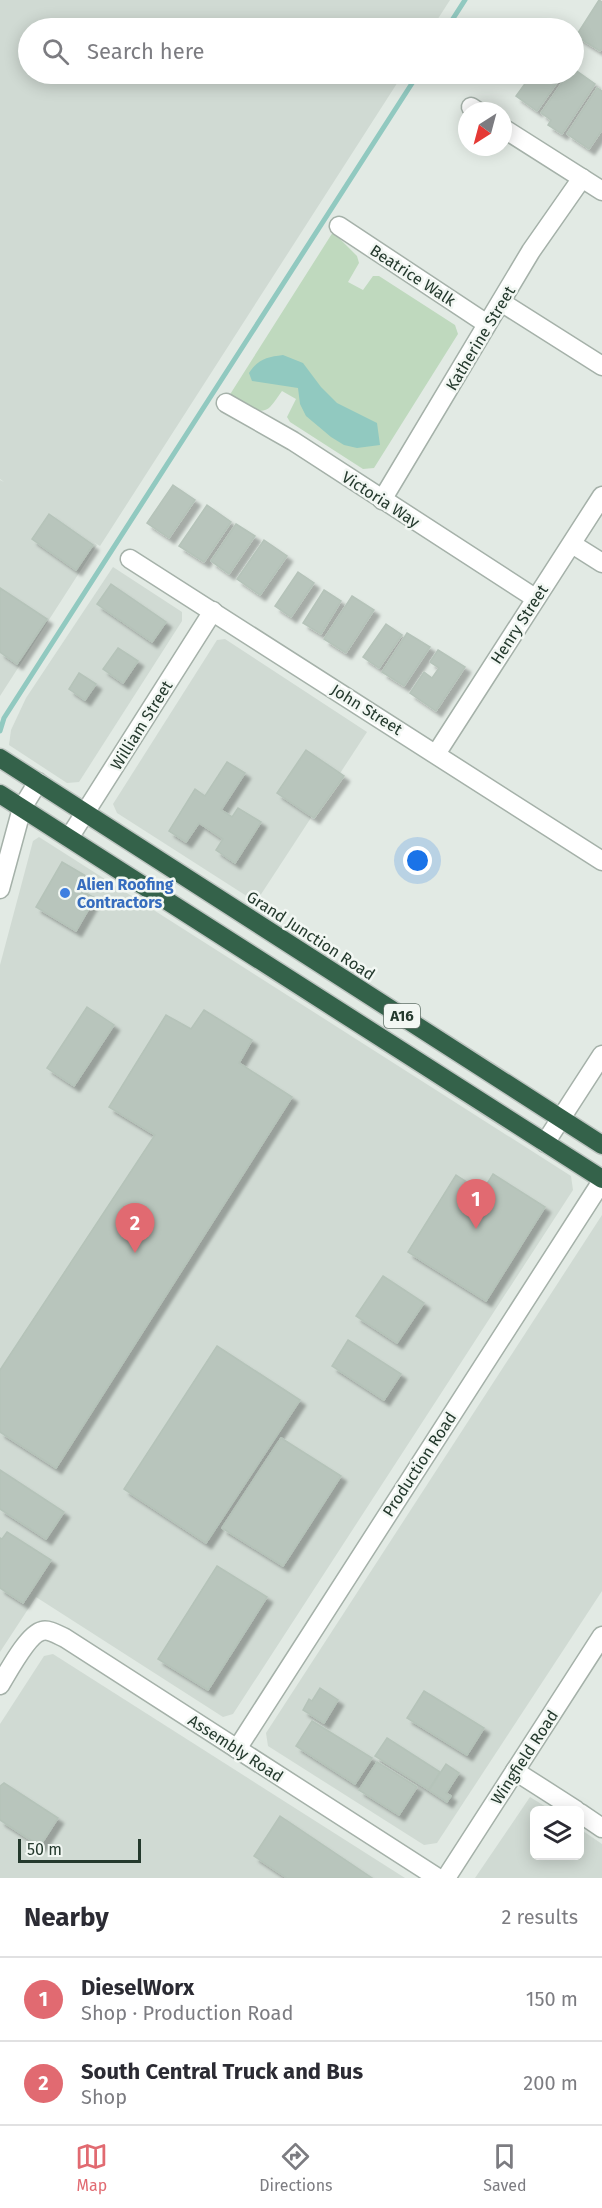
<!DOCTYPE html>
<meta charset="utf-8">
<style>
body{margin:0;font-family:"Fira Sans",sans-serif;background:#f7f7f7;color:#2b2b33}
.controls{position:absolute;right:18px;bottom:18px;display:grid;overflow:hidden;border-radius:9px;box-shadow:0 3px 15px #0003}
.controls button{width:54px;height:54px;display:grid;place-items:center;padding:0;border:0;border-bottom:2px solid #e1e1e2;background:#fff;color:#2b2b33;font:30px sans-serif}
.compass{position:absolute;left:458px;top:102px;width:54px;height:54px;border-radius:50%;background:#fff;box-shadow:0 3px 15px #0003;rotate:216deg}
.scale{position:absolute;left:18px;bottom:15px;width:123px;box-sizing:border-box;padding-left:6px;border:3px solid #24392d;border-top:0;font-size:16px;line-height:21px;white-space:nowrap;color:#24392d;-webkit-text-stroke:4px #f2f7f3;paint-order:stroke}
.you{position:absolute;left:418px;top:861px;width:21px;height:21px;margin:-15px;border:4px solid #fff;border-radius:50%;background:#1a73e8;box-shadow:0 0 0 9px #1a73e833}
.badge{display:grid;place-items:center;width:39px;height:39px;border-radius:50%;background:#e16a71;color:#fff;font-size:20px;font-weight:700}
.pin{position:absolute;translate:-50% -50px;filter:drop-shadow(0 2px 3px #0008)}
.pin::after{content:'';position:absolute;top:32px;width:21px;height:18px;background:inherit;clip-path:polygon(0 0,100% 0,50% 100%)}
.list{margin:0;padding:0;list-style:none}
h2{display:flex;justify-content:space-between;align-items:center;height:78px;margin:0;padding:0 24px;font-size:26px}
h2 small{font-size:20px;font-weight:400;color:#7c7c81}
.list li{display:grid;grid-template-columns:39px 1fr auto;gap:18px;align-items:center;box-sizing:border-box;height:84px;padding:0 24px;border-top:2px solid #e1e1e2}
.list b{display:block;font-size:22px;white-space:nowrap}
.list p{margin:0;font-size:20px;white-space:nowrap;color:#7c7c81}
.list em{font-size:20px;font-style:normal;color:#7c7c81}
.icon{flex:none;width:33px;height:33px;fill:none;stroke:currentColor;stroke-width:2;stroke-linecap:round;stroke-linejoin:round}
.map{position:relative;flex:none;width:602px;height:1878px;overflow:hidden}
.search{position:absolute;background:#fff;box-shadow:0 3px 15px #0003;left:18px;right:18px;top:18px;height:66px;display:flex;align-items:center;gap:15px;box-sizing:border-box;padding:0 21px;border-radius:33px;color:#7c7c81;font-size:22px}
.sheet{height:246px;background:#fff}
nav{display:flex;justify-content:space-around;align-items:center;box-sizing:border-box;height:84px;border-top:2px solid #e1e1e2;background:#fff;font-size:16px;color:#7c7c81}
nav a{display:grid;justify-items:center;gap:3px}
nav .on{color:#e16a71}
.map>svg:first-child{display:block}
.built{fill:#d0dad3}
.green{fill:#bfd9be}
.water{fill:#91c9c0}
.lines{fill:none;stroke-linecap:round;stroke-linejoin:round}
.stream{stroke:#91c9c0;stroke-width:5}
.building{fill:#b8c5bc;stroke:#b5c3b9;stroke-width:1.5;filter:url(#shadow)}
.minor-casing{stroke:#a5b1a9;stroke-width:21}
.highway-casing{stroke:#bdc4c0;stroke-width:21}
.minor{stroke:#fff;stroke-width:18}
.highway{stroke:#34624a;stroke-width:18}
.shop-dot{fill:#3f7fe0;stroke:#f2f7f3;stroke-width:2}
.labels{text-anchor:middle;stroke-width:5;stroke-linejoin:round;paint-order:stroke}
.shield{fill:#f2f7f3;stroke:#627268;stroke-width:1.5}
.shield-label{font-size:15px;font-weight:bold;fill:#24392d}
.street-label{font-size:16px;fill:#24392d;stroke:#f2f7f3}
.shop-label{font-size:16px;font-weight:bold;fill:#366cbe;stroke:#f2f7f3;text-anchor:start}
</style>
<div class="map">
<svg width="602" height="1878" viewBox="0 0 602 1878">
<defs>
<filter id="shadow"><feDropShadow dx="5.5" dy="5.5" stdDeviation="1.5" flood-color="#0004"/></filter>
</defs>
<rect width="100%" height="100%" fill="#e2eae4"/>
<g class="built">
<path d="M 0,0 L 450,0 L 432,28 L 28,28 L 28,74 L 403,74 L 100,546 L 93,542 L 97,545 L 0,696 L 0,480 L 4,482 L 0,479 Z"/>
<path d="M 113,567 L 182,612 L 182,621 L 79,782 L 67,783 L 9,745 L 11,730 L 26,698 Z"/>
<path d="M 225,639 L 367,732 L 256,902 L 117,813 L 113,804 L 217,640 Z"/>
<path d="M 39,837 L 571,1176 L 573,1190 L 233,1714 L 223,1717 L 36,1597 L 0,1652 L 0,965 L 33,841 Z"/>
<path d="M 602,1215 L 602,1591 L 437,1843 L 424,1845 L 268,1746 L 266,1733 Z"/>
<path d="M 53,1654 L 405,1878 L 0,1878 L 0,1724 L 44,1656 Z"/>
<path d="M 530,1797 L 551,1810 L 534,1810 L 534,1856 L 580,1856 L 580,1829 L 602,1844 L 602,1878 L 475,1878 Z"/>
</g>
<path class="green" d="M 333,232 L 357,256 L 359,263 L 348,282 L 363,290 L 373,276 L 379,276 L 455,325 L 458,334 L 374,468 L 363,469 L 290,422 L 287,417 L 296,399 L 282,391 C 278,396 275,402 270,407 C 259,418 239,401 229,396 Z"/>
<path class="water" d="M 283,355 L 303,363 L 321,387 L 337,403 L 377,423 L 380,445 L 357,448 L 344,445 L 331,437 L 306,416 L 300,404 L 298,388 L 252,381 L 249,373 C 258,359 267,357 283,355 Z"/>
<g class="lines">
<g class="stream">
<path d="M 447,28 L 465,0"/>
<path d="M 0,731 L 4,718 L 418,74"/>
</g>
</g>
<g class="building">
<path d="M 599,0 L 602,2 L 602,48 L 600,51 L 576,36 Z"/>
<path d="M 574,69 L 595,84 L 562,134 L 548,125 L 551,120 L 541,113 L 568,74 L 574,74 Z"/>
<path d="M 532,74 L 563,74 L 537,111 L 516,96 Z"/>
<path d="M 597,88 L 602,91 L 602,130 L 589,149 L 567,134 Z"/>
<path d="M 173,485 L 195,500 L 169,538 L 147,523 Z"/>
<path d="M 207,505 L 231,522 L 204,562 L 179,546 Z"/>
<path d="M 49,514 L 93,545 L 76,570 L 32,539 Z"/>
<path d="M 236,524 L 255,536 L 229,574 L 211,561 Z"/>
<path d="M 264,540 L 287,556 L 260,595 L 237,579 Z"/>
<path d="M 298,572 L 314,583 L 291,617 L 275,606 Z"/>
<path d="M 111,584 L 166,622 L 152,642 L 97,604 Z"/>
<path d="M 0,588 L 47,619 L 17,664 L 0,652 Z"/>
<path d="M 324,590 L 341,601 L 321,634 L 303,623 Z"/>
<path d="M 352,596 L 374,610 L 346,653 L 324,639 Z"/>
<path d="M 386,624 L 402,635 L 379,668 L 363,657 Z"/>
<path d="M 407,633 L 430,647 L 404,686 L 382,672 Z"/>
<path d="M 118,648 L 138,661 L 123,683 L 103,669 Z"/>
<path d="M 438,650 L 465,667 L 436,711 L 410,693 L 424,672 L 432,678 L 439,668 L 430,662 Z"/>
<path d="M 79,673 L 96,684 L 85,700 L 69,689 Z"/>
<path d="M 306,750 L 344,776 L 314,818 L 277,793 Z"/>
<path d="M 227,762 L 245,773 L 221,810 L 232,817 L 238,808 L 261,822 L 235,863 L 216,850 L 223,839 L 199,823 L 186,842 L 169,831 L 195,789 L 205,796 Z"/>
<path d="M 62,862 L 86,876 L 78,889 L 95,898 L 76,931 L 36,907 Z"/>
<path d="M 87,1007 L 114,1025 L 74,1086 L 47,1068 Z"/>
<path d="M 204,1010 L 252,1040 L 239,1063 L 292,1097 L 56,1468 L 0,1432 L 0,1370 L 155,1135 L 109,1107 L 166,1015 L 191,1029 Z"/>
<path d="M 493,1174 L 545,1207 L 486,1301 L 408,1252 L 456,1175 L 482,1192 Z"/>
<path d="M 383,1276 L 424,1303 L 397,1343 L 356,1316 Z"/>
<path d="M 348,1340 L 401,1374 L 384,1400 L 332,1366 Z"/>
<path d="M 217,1346 L 300,1400 L 206,1543 L 124,1489 Z"/>
<path d="M 281,1438 L 341,1476 L 283,1566 L 222,1528 Z"/>
<path d="M 0,1470 L 64,1512 L 46,1539 L 0,1509 Z"/>
<path d="M 7,1532 L 51,1560 L 23,1603 L 0,1588 L 0,1538 L 2,1539 Z"/>
<path d="M 217,1566 L 267,1597 L 208,1690 L 158,1659 Z"/>
<path d="M 320,1688 L 338,1700 L 324,1723 L 303,1710 L 309,1699 L 312,1701 Z"/>
<path d="M 424,1691 L 484,1728 L 467,1755 L 407,1718 Z"/>
<path d="M 312,1721 L 372,1758 L 355,1784 L 296,1746 Z"/>
<path d="M 387,1738 L 440,1772 L 429,1790 L 375,1756 Z"/>
<path d="M 377,1762 L 417,1787 L 399,1815 L 359,1790 Z"/>
<path d="M 446,1764 L 459,1773 L 446,1793 L 451,1796 L 447,1802 L 429,1790 Z"/>
<path d="M 4,1783 L 58,1818 L 40,1846 L 0,1820 L 0,1786 Z"/>
<path d="M 280,1816 L 372,1878 L 287,1878 L 254,1856 Z"/>
</g>
<g class="lines">
<g class="minor-casing">
<g id="minor">
<path d="M 471,107 L 477,111"/>
<path d="M 503,128 L 602,191"/>
<path d="M 339,226 L 487,324"/>
<path d="M 501,302 L 602,366"/>
<path d="M 226,403 L 293,441 L 535,598"/>
<path d="M 382,500 L 531,251 L 582,178"/>
<path d="M 572,544 L 602,563"/>
<path d="M 130,559 L 602,861"/>
<path d="M 436,754 L 602,496"/>
<path d="M 69,838 L 213,611"/>
<path d="M 0,889 L 22,808 L 38,782"/>
<path d="M 545,1143 L 602,1055"/>
<path d="M 0,1685 C 8,1672 28,1634 42,1631 C 49,1629 58,1635 65,1638 L 438,1878"/>
<path d="M 237,1749 L 602,1181"/>
<path d="M 515,1771 L 576,1810"/>
<path d="M 580,1813 L 602,1828"/>
<path d="M 446,1878 L 602,1636"/>
</g>
</g>
<g class="highway-casing">
<g id="highway">
<path d="M 0,758 L 602,1145"/>
<path d="M 0,794 L 602,1179"/>
</g>
</g>
<use href="#minor" class="minor"/>
<use href="#highway" class="highway"/>
</g>
<circle class="shop-dot" cx="65" cy="893" r="6"/>
<g class="labels">
<rect class="shield" x="384" y="1004" width="36" height="24" rx="4.5"/>
<g class="shield-label">
<text x="402" y="1021">A16</text>
</g>
<g class="street-label">
<text transform="translate(413 275) rotate(33)" y="6">Beatrice Walk</text>
<text transform="translate(480 338) rotate(-59)" y="6">Katherine Street</text>
<text transform="translate(381 499) rotate(33)" y="6">Victoria Way</text>
<text transform="translate(519 624) rotate(-57)" y="6">Henry Street</text>
<text transform="translate(367 709) rotate(32)" y="6">John Street</text>
<text transform="translate(141 725) rotate(-58)" y="6">William Street</text>
<text transform="translate(311 935) rotate(33)" y="6">Grand Junction Road</text>
<text transform="translate(419 1464) rotate(-57)" y="6">Production Road</text>
<text transform="translate(236 1748) rotate(33)" y="6">Assembly Road</text>
<text transform="translate(524 1757) rotate(-57)" y="6">Wingfield Road</text>
</g>
<g class="shop-label">
<text x="77" y="890">Alien Roofing<tspan x="77" dy="18">Contractors</tspan></text>
</g>
</g>
</svg>
<div class="controls">
<button><svg class="icon" aria-label="layers" viewBox="0 0 24 24"><path d="M12 4l9 5-9 5-9-5zM3 14l9 5 9-5"/></svg></button>
</div>
<svg class="compass" viewBox="-18 -18 36 36"><path d="M0-13l5 13h-10z" fill="#e53935"/><path d="M0 13l5-13h-10z" fill="#7c7c81"/></svg>
<div class="scale">50 m</div>
<div class="you"></div>
<div class="pin badge" style="left:476px;top:1229px">1</div>
<div class="pin badge" style="left:135px;top:1253px">2</div>
<div class="search"><svg class="icon" aria-label="search" viewBox="0 0 24 24"><circle cx="10" cy="10" r="6"/><path d="M15 15l6 6"/></svg>Search here</div>
</div>
<section class="sheet">
<h2>Nearby<small>2 results</small></h2>
<ul class="list">
<li><span class="badge">1</span><div><b>DieselWorx</b><p>Shop · Production Road</p></div><em>150 m</em></li>
<li><span class="badge">2</span><div><b>South Central Truck and Bus</b><p>Shop</p></div><em>200 m</em></li>
</ul>
</section>
<nav>
<a class="on"><svg class="icon" aria-label="map" viewBox="0 0 24 24"><path d="M3 6l6-2 6 2 6-2v14l-6 2-6-2-6 2zM9 4v14M15 6v14"/></svg>Map</a>
<a><svg class="icon" aria-label="directions" viewBox="0 0 24 24"><path d="M12 3l9 9-9 9-9-9zM9 14v-3h6M13 9l2 2-2 2"/></svg>Directions</a>
<a><svg class="icon" aria-label="saved" viewBox="0 0 24 24"><path d="M7 4h10v16l-5-4-5 4z"/></svg>Saved</a>
</nav>
